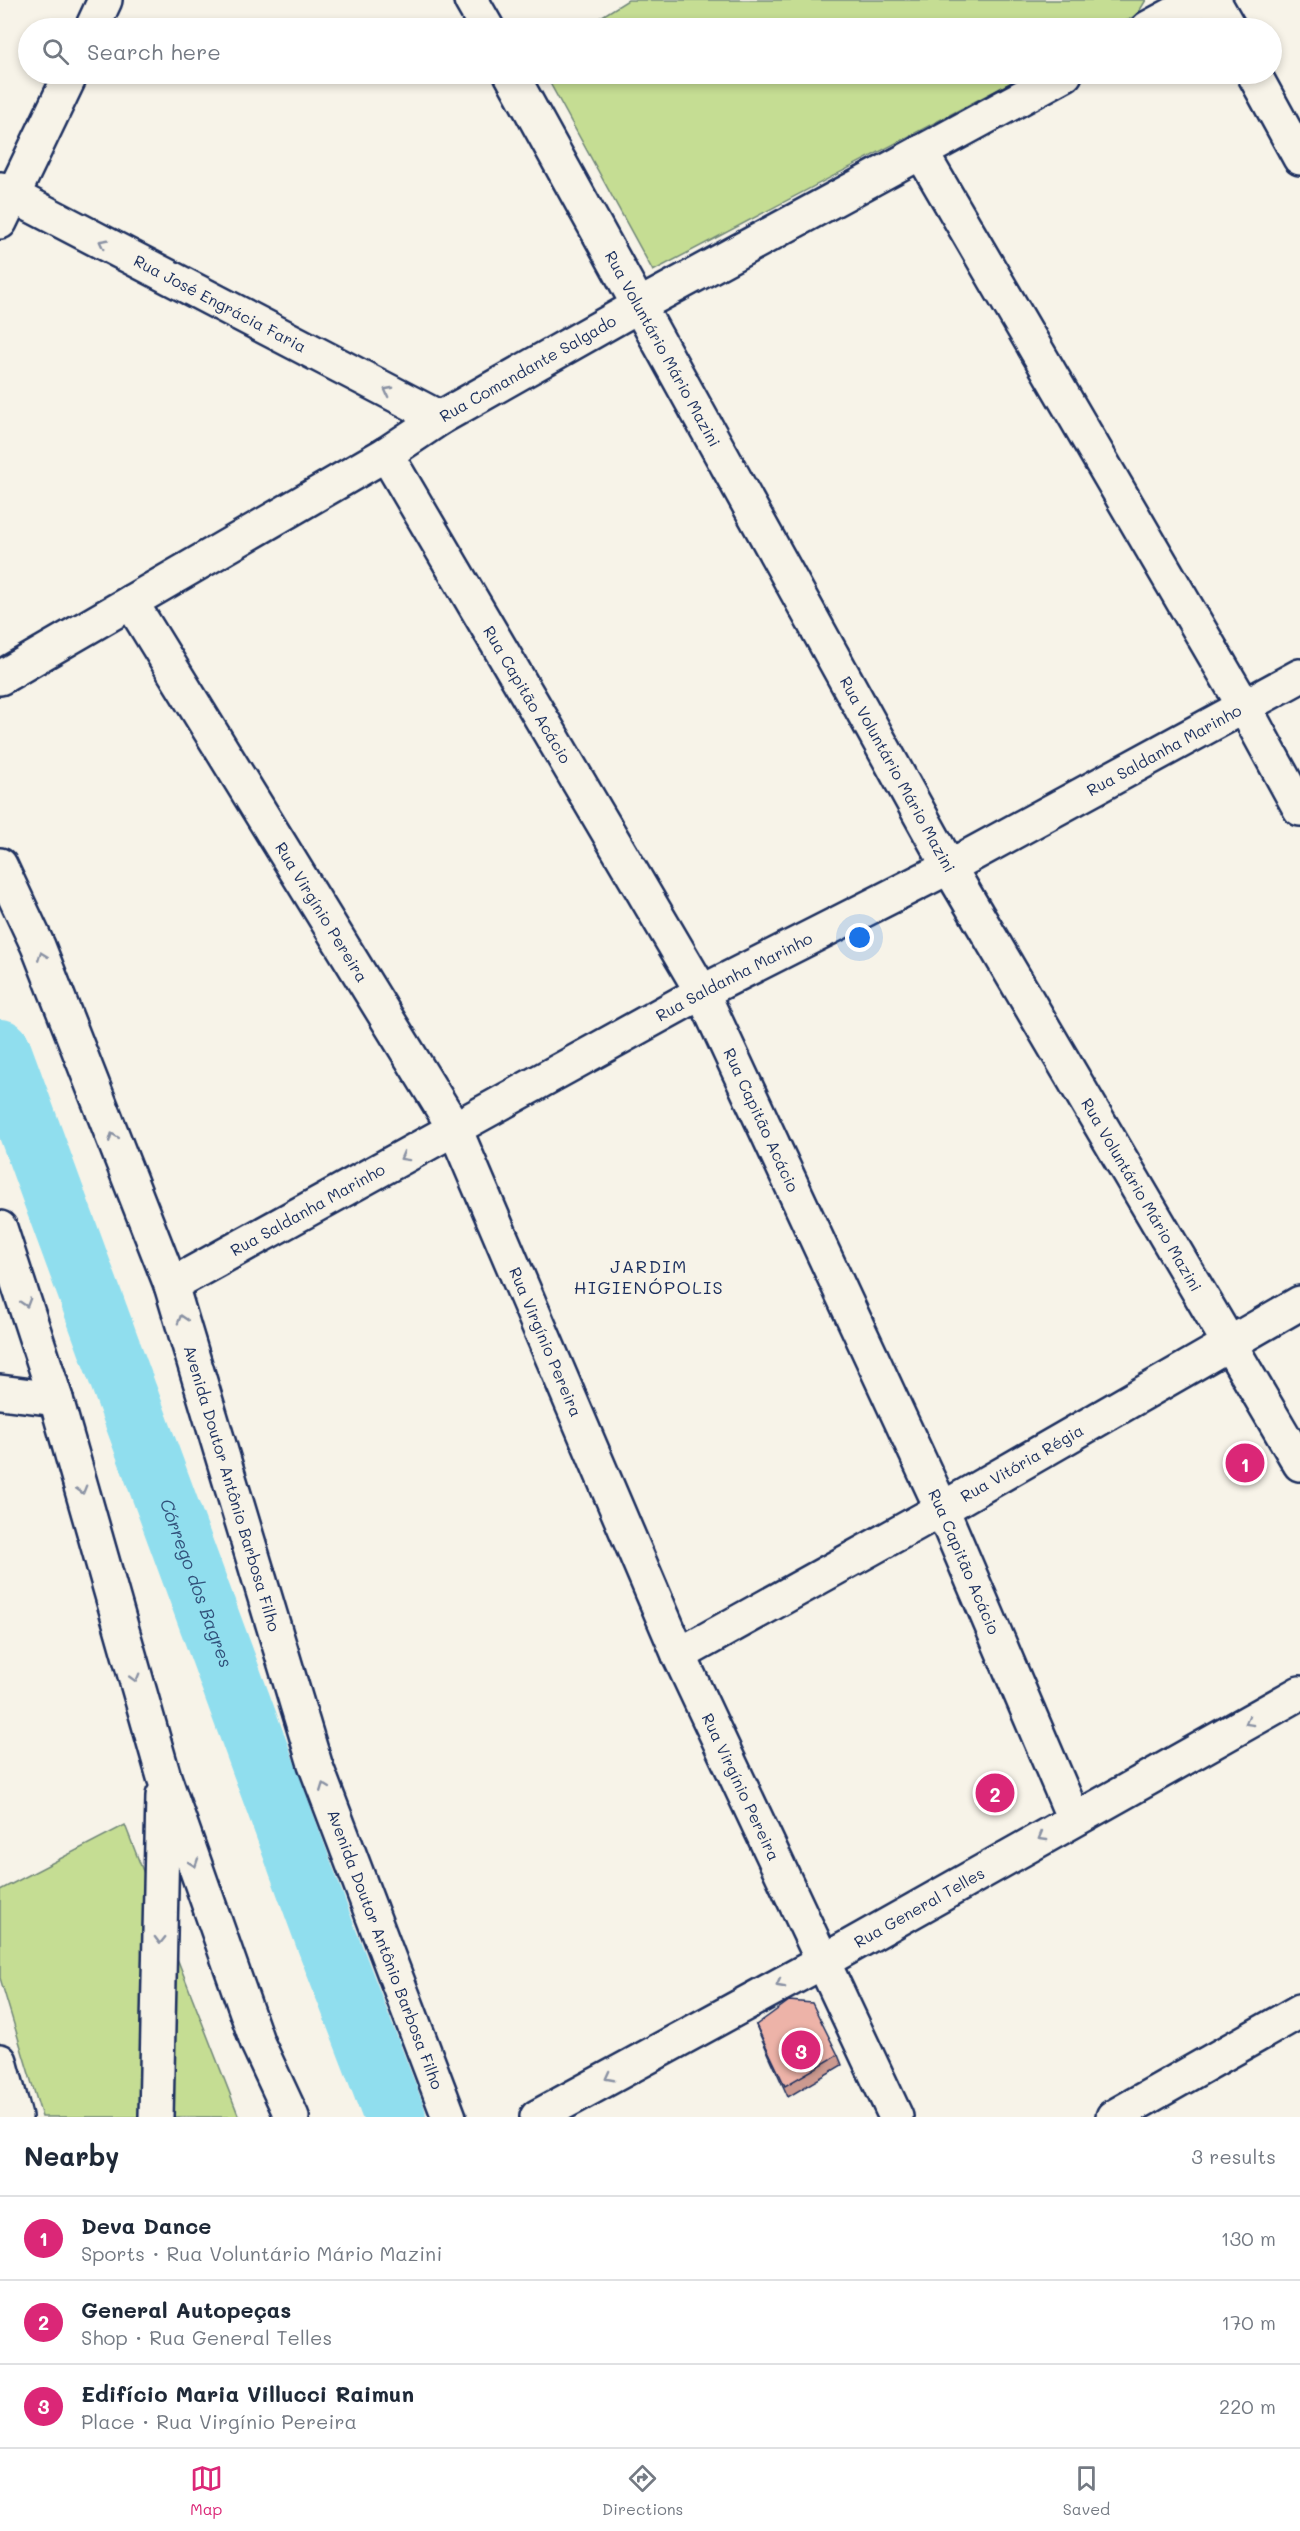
<!DOCTYPE html>
<meta charset="utf-8">
<style>
body{margin:0;font-family:Mali,sans-serif;background:#f6f6f7;color:#1f2937}
.you{position:absolute;left:860px;top:938px;width:21px;height:21px;margin:-15px;border:4px solid #fff;border-radius:50%;background:#1a73e8;box-shadow:0 0 0 9px #1a73e833}
.badge{display:grid;place-items:center;width:39px;height:39px;border-radius:50%;background:#db2777;color:#fff;font-size:20px;font-weight:700}
.pin{position:absolute;translate:-50% -50%;border:3px solid #fff;box-shadow:0 2px 6px #0006}
.list{margin:0;padding:0;list-style:none}
h2{display:flex;justify-content:space-between;align-items:center;height:78px;margin:0;padding:0 24px;font-size:26px}
h2 small{font-size:20px;font-weight:400;color:#747a83}
.list li{display:grid;grid-template-columns:39px 1fr auto;gap:18px;align-items:center;box-sizing:border-box;height:84px;padding:0 24px;border-top:2px solid #e0e1e3}
.list b{display:block;font-size:22px;white-space:nowrap}
.list p{margin:0;font-size:20px;white-space:nowrap;color:#747a83}
.list em{font-size:20px;font-style:normal;color:#747a83}
.icon{flex:none;width:33px;height:33px;fill:none;stroke:currentColor;stroke-width:2;stroke-linecap:round;stroke-linejoin:round}
.map{position:relative;flex:none;width:1300px;height:2117px;overflow:hidden}
.search{position:absolute;background:#fff;box-shadow:0 3px 9px #0003;left:18px;right:18px;top:18px;height:66px;display:flex;align-items:center;gap:15px;box-sizing:border-box;padding:0 21px;border-radius:33px;color:#747a83;font-size:22px}
.sheet{height:330px;background:#fff}
nav{display:flex;justify-content:space-around;align-items:center;box-sizing:border-box;height:84px;border-top:2px solid #e0e1e3;background:#fff;font-size:16px;color:#747a83}
nav a{display:grid;justify-items:center;gap:3px}
nav .on{color:#db2777}
.map>svg:first-child{display:block}
.green{fill:#c5dd93;stroke:#708678;stroke-width:1.5}
.lines{fill:none;stroke-linecap:round;stroke-linejoin:round}
.river{stroke:#90deee;stroke-width:62}
.minor-casing{stroke:#1b2f5e;stroke-width:38}
.major-casing{stroke:#1b2f5e;stroke-width:38}
.minor{stroke:#f7f3e8;stroke-width:33}
.major{stroke:#f7f3e8;stroke-width:33}
.wall{fill:#cc9a90;stroke:#1b2f5e;stroke-width:1.5}
.building{fill:#edb3a8;stroke:#1b2f5e;stroke-width:1.5}
.oneway{stroke:#8991a3}
.labels{text-anchor:middle;stroke-width:4.5;stroke-linejoin:round;paint-order:stroke}
.street-label{font-size:16px;fill:#1b2f5e;stroke:#f7f3e8}
.neighbourhood-label{font-size:18px;letter-spacing:1.5px;fill:#1b2f5e;stroke:#f7f3e8}
.water-label{font-size:18px;font-style:italic;fill:#32527b;stroke:#f7f3e8}
</style>
<div class="map">
<svg width="1300" height="2117" viewBox="0 0 1300 2117">
<rect width="100%" height="100%" fill="#f7f3e8"/>
<filter id="ink" filterUnits="userSpaceOnUse"><feTurbulence type="fractalNoise" baseFrequency=".0167" numOctaves="2"/><feDisplacementMap in="SourceGraphic" scale="12" xChannelSelector="R" yChannelSelector="G"/><feConvolveMatrix kernelMatrix="1 2 1 2 8 2 1 2 1" color-interpolation-filters="sRGB"/></filter>
<g filter="url(#ink)">
<g class="green">
<path d="M 628,0 L 1146,0 L 1137,15 L 1112,28 L 583,28 Z"/>
<path d="M 545,74 L 1027,74 L 653,271 Z"/>
<path d="M 125,1825 L 239,2117 L 42,2117 L 0,1978 L 0,1890 Z"/>
</g>
<g class="lines">
<path class="river" id="s1" d="M 0,1050 L 326,1938 L 395,2117"/>
<g class="minor-casing">
<g id="minor">
<path d="M 471,0 L 487,28"/>
<path d="M 1213,0 L 1229,28"/>
<path d="M 92,28 L 105,0"/>
<path d="M 1148,28 L 1200,0"/>
<path id="s2" d="M 511,74 L 949,867 L 1300,1464"/>
<path d="M 1254,74 L 1300,158"/>
<path d="M 921,152 L 1244,706 L 1300,809"/>
<path id="s3" d="M 0,189 L 440,418"/>
<path d="M 0,222 L 71,74"/>
<path id="s4" d="M 386,454 L 702,992 L 942,1509 L 1074,1819"/>
<path id="s5" d="M 131,602 L 455,1129 L 679,1655 L 896,2117"/>
<path id="s6" d="M 0,678 L 386,454 L 440,418 L 638,306 L 1065,74"/>
<path id="s7" d="M 171,1285 L 702,992 L 949,867 L 1300,676"/>
<path d="M 0,1392 L 56,1399"/>
<path id="s8" d="M 679,1655 L 942,1509 L 1300,1303"/>
<path d="M 0,2061 L 15,2117"/>
<path id="s9" d="M 537,2117 L 822,1962 L 1300,1693"/>
<path d="M 1113,2117 L 1300,2011"/>
</g>
</g>
<g class="major-casing">
<g id="major">
<path id="s10" d="M 0,865 L 38,946 L 171,1285 L 315,1764 L 449,2117"/>
<path d="M 0,1228 L 56,1399 L 164,1777 L 258,2044 L 292,2117"/>
<path d="M 156,2117 L 163,1796"/>
</g>
</g>
<use href="#minor" class="minor"/>
<use href="#major" class="major"/>
</g>
<path class="wall" d="M 756,2025 L 838,2055 L 842,2065 L 788,2097 L 760,2035 Z"/>
<path class="building" d="M 789,2001 L 812,2003 L 838,2055 L 785,2086 L 756,2025 Z"/>
<defs><path id="oneway-chevron" d="M-2-3.5L2.5 0L-2 3.5" fill="none" stroke-width="1.6" stroke-linecap="round" stroke-linejoin="round" transform="scale(1.5)"/></defs>
<g class="oneway">
<use href="#oneway-chevron" transform="translate(103 243) rotate(-153)"/>
<use href="#oneway-chevron" transform="translate(388 391) rotate(-152)"/>
<use href="#oneway-chevron" transform="translate(42 956) rotate(-111)"/>
<use href="#oneway-chevron" transform="translate(113 1137) rotate(-111)"/>
<use href="#oneway-chevron" transform="translate(404 1157) rotate(151)"/>
<use href="#oneway-chevron" transform="translate(26 1303) rotate(73)"/>
<use href="#oneway-chevron" transform="translate(182 1319) rotate(-107)"/>
<use href="#oneway-chevron" transform="translate(82 1490) rotate(74)"/>
<use href="#oneway-chevron" transform="translate(135 1678) rotate(74)"/>
<use href="#oneway-chevron" transform="translate(1249 1722) rotate(151)"/>
<use href="#oneway-chevron" transform="translate(324 1787) rotate(-111)"/>
<use href="#oneway-chevron" transform="translate(1042 1837) rotate(150)"/>
<use href="#oneway-chevron" transform="translate(194 1863) rotate(71)"/>
<use href="#oneway-chevron" transform="translate(160 1940) rotate(91)"/>
<use href="#oneway-chevron" transform="translate(780 1984) rotate(152)"/>
<use href="#oneway-chevron" transform="translate(609 2077) rotate(152)"/>
</g>
</g>
<g class="labels">
<g class="street-label">
<text dy="6" stroke="none"><textPath href="#s3" startOffset="248">Rua José Engrácia Faria</textPath></text>
<text dy="6" stroke="none"><textPath href="#s2" startOffset="314">Rua Voluntário Mário Mazini</textPath></text>
<text dy="6" stroke="none"><textPath href="#s6" startOffset="612">Rua Comandante Salgado</textPath></text>
<text dy="6" stroke="none"><textPath href="#s4" startOffset="279">Rua Capitão Acácio</textPath></text>
<text dy="6" stroke="none"><textPath href="#s7" startOffset="1128">Rua Saldanha Marinho</textPath></text>
<text dy="6" stroke="none"><textPath href="#s2" startOffset="800">Rua Voluntário Mário Mazini</textPath></text>
<text dy="6" stroke="none"><textPath href="#s5" startOffset="364">Rua Virgínio Pereira</textPath></text>
<text dy="6" stroke="none"><textPath href="#s7" startOffset="642">Rua Saldanha Marinho</textPath></text>
<text dy="6" stroke="none"><textPath href="#s4" startOffset="765">Rua Capitão Acácio</textPath></text>
<text dy="6" stroke="none"><textPath href="#s2" startOffset="1286">Rua Voluntário Mário Mazini</textPath></text>
<text dy="6" stroke="none"><textPath href="#s7" startOffset="156">Rua Saldanha Marinho</textPath></text>
<text dy="6" stroke="none"><textPath href="#s5" startOffset="850">Rua Virgínio Pereira</textPath></text>
<text dy="6" stroke="none"><textPath href="#s8" startOffset="393">Rua Vitória Régia</textPath></text>
<text dy="6" stroke="none"><textPath href="#s10" startOffset="666">Avenida Doutor Antônio Barbosa Filho</textPath></text>
<text dy="6" stroke="none"><textPath href="#s4" startOffset="1251">Rua Capitão Acácio</textPath></text>
<text dy="6" stroke="none"><textPath href="#s5" startOffset="1336">Rua Virgínio Pereira</textPath></text>
<text dy="6" stroke="none"><textPath href="#s9" startOffset="436">Rua General Telles</textPath></text>
<text dy="6" stroke="none"><textPath href="#s10" startOffset="1152">Avenida Doutor Antônio Barbosa Filho</textPath></text>
</g>
<g class="neighbourhood-label">
<text x="649" y="1273">JARDIM<tspan x="649" dy="21">HIGIENÓPOLIS</tspan></text>
</g>
<g class="water-label">
<text dy="6" stroke="none"><textPath href="#s1" startOffset="568">Córrego dos Bagres</textPath></text>
</g>
</g>
</svg>
<div class="you"></div>
<div class="pin badge" style="left:1245px;top:1463px">1</div>
<div class="pin badge" style="left:995px;top:1793px">2</div>
<div class="pin badge" style="left:801px;top:2050px">3</div>
<div class="search"><svg class="icon" aria-label="search" viewBox="0 0 24 24"><circle cx="10" cy="10" r="6"/><path d="M15 15l6 6"/></svg>Search here</div>
</div>
<section class="sheet">
<h2>Nearby<small>3 results</small></h2>
<ul class="list">
<li><span class="badge">1</span><div><b>Deva Dance</b><p>Sports · Rua Voluntário Mário Mazini</p></div><em>130 m</em></li>
<li><span class="badge">2</span><div><b>General Autopeças</b><p>Shop · Rua General Telles</p></div><em>170 m</em></li>
<li><span class="badge">3</span><div><b>Edifício Maria Villucci Raimun</b><p>Place · Rua Virgínio Pereira</p></div><em>220 m</em></li>
</ul>
</section>
<nav>
<a class="on"><svg class="icon" aria-label="map" viewBox="0 0 24 24"><path d="M3 6l6-2 6 2 6-2v14l-6 2-6-2-6 2zM9 4v14M15 6v14"/></svg>Map</a>
<a><svg class="icon" aria-label="directions" viewBox="0 0 24 24"><path d="M12 3l9 9-9 9-9-9zM9 14v-3h6M13 9l2 2-2 2"/></svg>Directions</a>
<a><svg class="icon" aria-label="saved" viewBox="0 0 24 24"><path d="M7 4h10v16l-5-4-5 4z"/></svg>Saved</a>
</nav>
